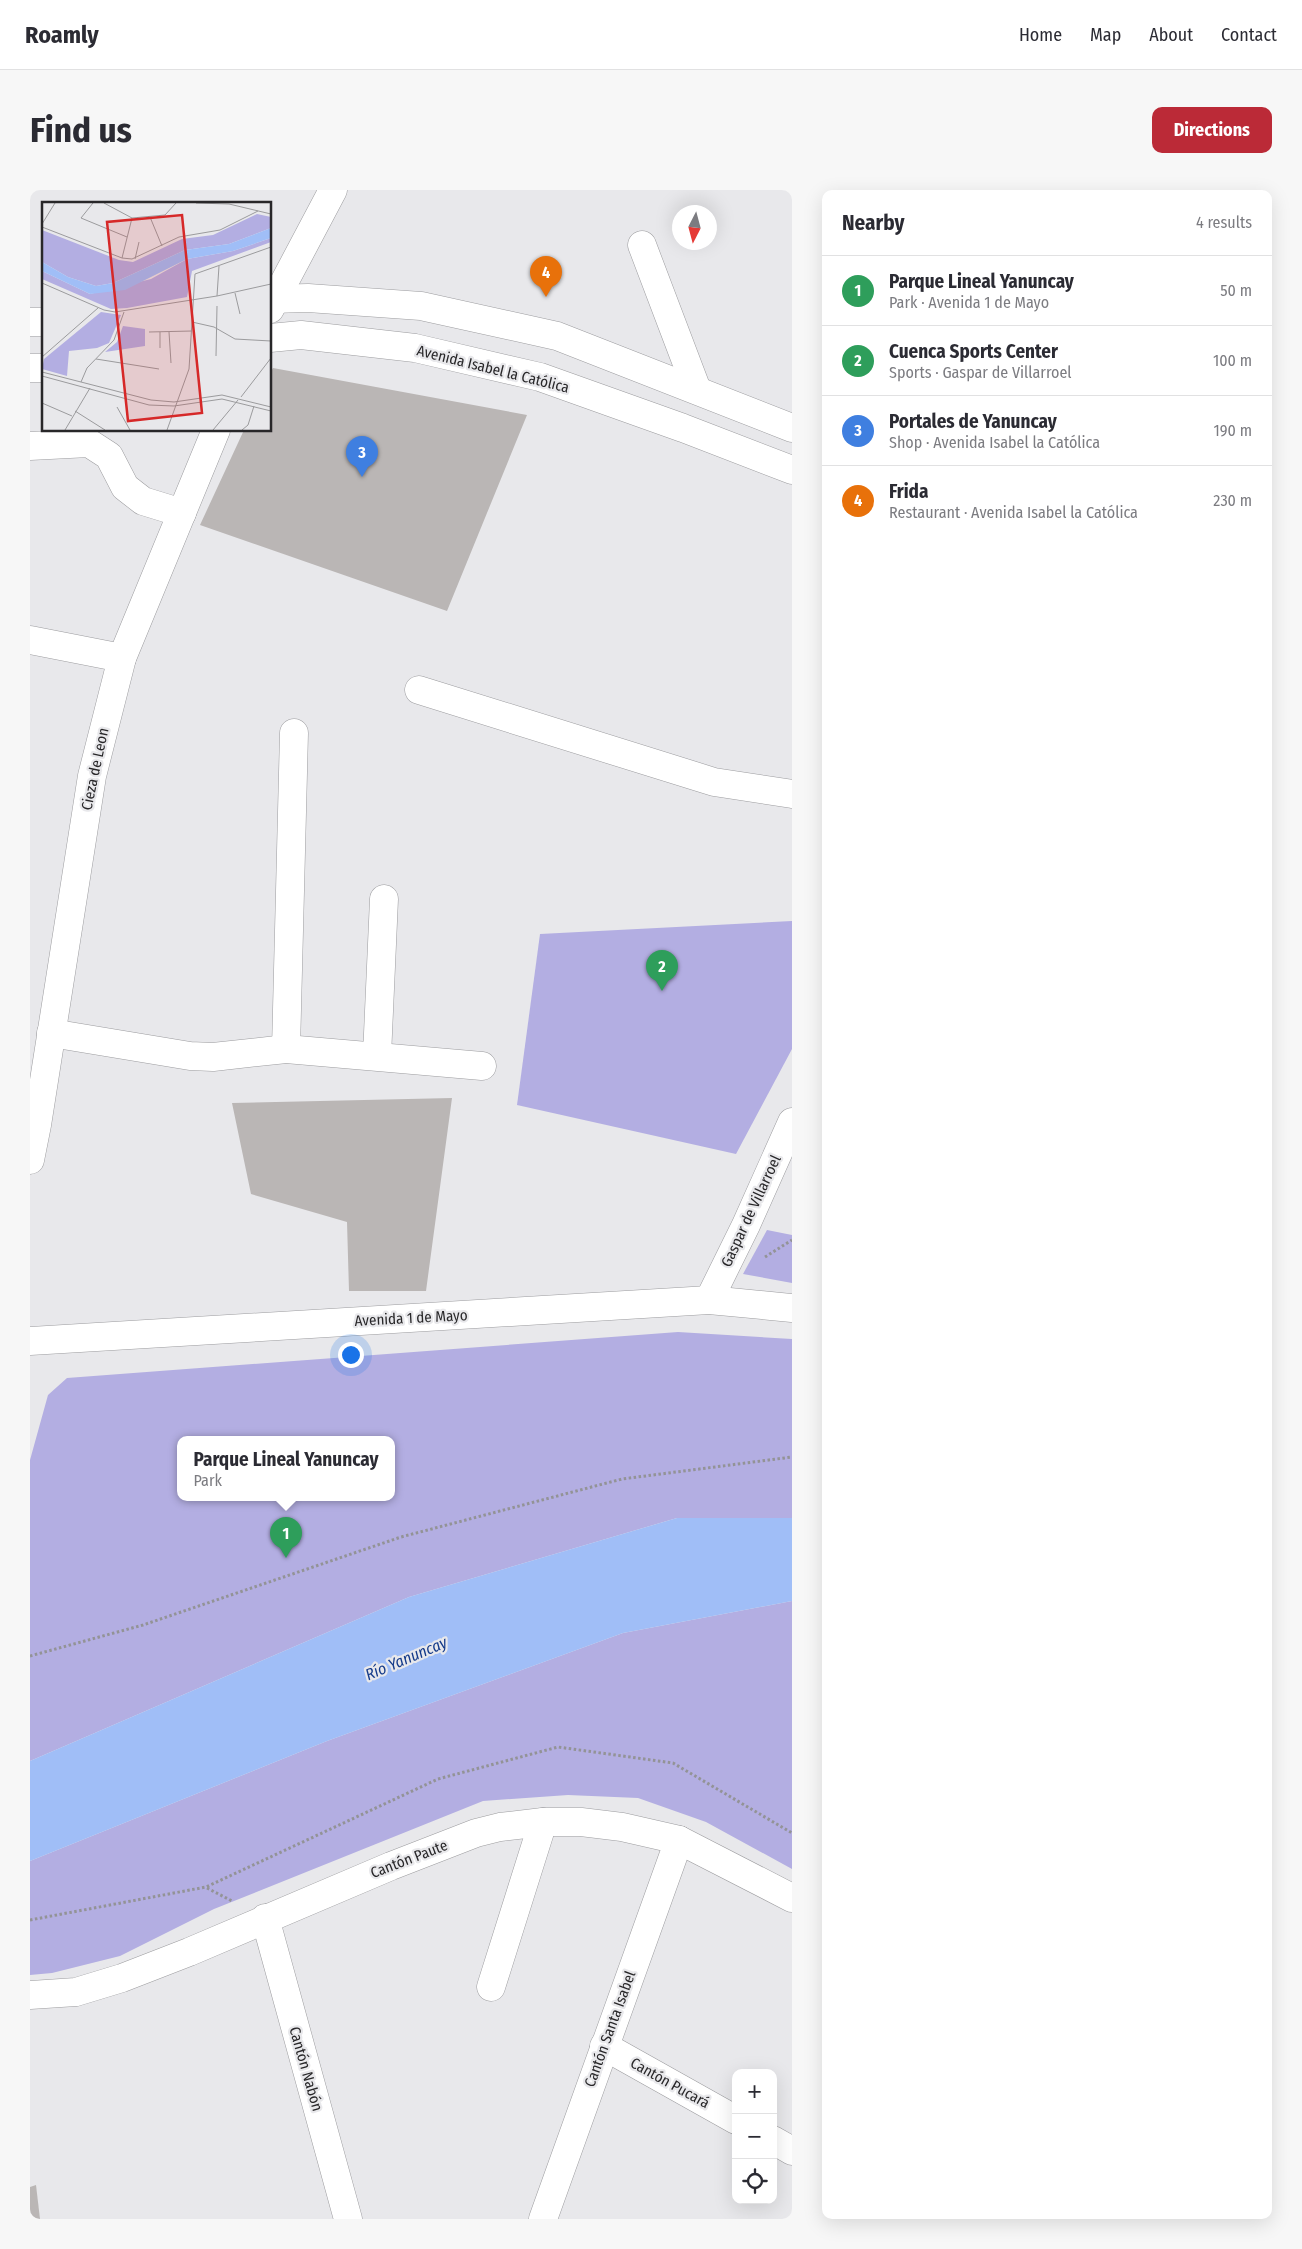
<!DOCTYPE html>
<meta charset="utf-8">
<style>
body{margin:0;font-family:"Fira Sans Condensed",sans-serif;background:#f7f7f7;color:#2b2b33}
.controls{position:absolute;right:15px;bottom:15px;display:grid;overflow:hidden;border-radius:10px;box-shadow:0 5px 20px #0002}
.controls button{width:45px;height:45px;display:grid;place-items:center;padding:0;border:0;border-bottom:1px solid #e1e1e2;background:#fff;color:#2b2b33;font:25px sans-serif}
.compass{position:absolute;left:642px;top:15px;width:45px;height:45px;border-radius:50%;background:#fff;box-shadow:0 5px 20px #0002;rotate:186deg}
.you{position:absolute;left:320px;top:1164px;width:18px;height:18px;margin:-12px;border:4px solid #fff;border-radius:50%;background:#1a73e8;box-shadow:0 0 0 8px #1a73e833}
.badge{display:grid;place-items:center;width:32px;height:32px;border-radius:50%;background:#bb2a37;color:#fff;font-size:16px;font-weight:700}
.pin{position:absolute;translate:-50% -41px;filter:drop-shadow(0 1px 2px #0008)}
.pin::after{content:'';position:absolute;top:26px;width:18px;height:15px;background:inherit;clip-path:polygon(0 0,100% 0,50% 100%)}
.popup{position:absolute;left:147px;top:1246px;width:218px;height:65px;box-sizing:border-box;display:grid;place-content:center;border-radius:10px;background:#fff;filter:drop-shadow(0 1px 4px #0005);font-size:16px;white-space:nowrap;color:#7c7c81}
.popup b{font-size:19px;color:#2b2b33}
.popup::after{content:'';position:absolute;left:50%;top:100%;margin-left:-10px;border:10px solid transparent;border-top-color:#fff}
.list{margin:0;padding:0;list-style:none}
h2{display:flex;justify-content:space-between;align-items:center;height:65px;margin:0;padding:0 20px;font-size:21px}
h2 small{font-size:16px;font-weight:400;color:#7c7c81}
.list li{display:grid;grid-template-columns:32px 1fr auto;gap:15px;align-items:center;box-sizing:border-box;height:70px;padding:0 20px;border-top:1px solid #e1e1e2}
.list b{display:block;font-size:19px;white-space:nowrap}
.list p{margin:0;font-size:16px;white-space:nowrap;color:#7c7c81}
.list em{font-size:16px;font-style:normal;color:#7c7c81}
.icon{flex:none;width:28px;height:28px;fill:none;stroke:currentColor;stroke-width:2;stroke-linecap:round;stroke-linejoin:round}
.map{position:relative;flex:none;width:762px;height:2029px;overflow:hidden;border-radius:10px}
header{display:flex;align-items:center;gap:30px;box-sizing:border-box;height:70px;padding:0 25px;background:#fff;border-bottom:1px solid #e1e1e2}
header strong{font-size:24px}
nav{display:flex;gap:28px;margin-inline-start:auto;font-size:18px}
.intro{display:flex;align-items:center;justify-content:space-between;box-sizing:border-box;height:120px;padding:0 30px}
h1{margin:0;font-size:35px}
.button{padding:12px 22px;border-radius:10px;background:#bb2a37;color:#fff;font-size:18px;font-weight:700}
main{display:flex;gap:30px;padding:0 30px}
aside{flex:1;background:#fff;border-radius:10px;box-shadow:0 5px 20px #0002}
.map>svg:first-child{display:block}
.green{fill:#b3aee2;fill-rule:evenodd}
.water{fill:#a0bef7}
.building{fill:#bab6b5}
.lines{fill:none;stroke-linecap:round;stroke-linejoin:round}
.minor-casing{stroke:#9c9c9f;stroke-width:29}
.major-casing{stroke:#9c9c9f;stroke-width:29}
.path{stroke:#939396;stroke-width:3;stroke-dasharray:2.5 2.5;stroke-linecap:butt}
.minor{stroke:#fff;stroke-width:28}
.major{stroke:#fff;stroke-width:28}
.labels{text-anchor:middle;stroke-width:4.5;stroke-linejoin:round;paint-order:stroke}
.street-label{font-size:15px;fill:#282729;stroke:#e8e8eb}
.water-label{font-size:16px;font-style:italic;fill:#153b8a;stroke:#e8e8eb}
.inset-road{fill:none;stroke:#9b9b9d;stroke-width:1}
.view{fill:#d62828;fill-opacity:0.15;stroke:#d62828;stroke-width:2.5}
.inset-edge{fill:none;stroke:#282729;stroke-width:2.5}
</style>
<header>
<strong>Roamly</strong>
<nav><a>Home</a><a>Map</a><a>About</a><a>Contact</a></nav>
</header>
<div class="intro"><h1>Find us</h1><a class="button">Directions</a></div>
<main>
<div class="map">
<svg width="762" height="2029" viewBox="0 0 762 2029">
<rect width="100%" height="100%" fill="#e8e8eb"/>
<g class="green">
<path d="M 762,731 L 762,859 L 706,964 L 487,915 L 510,744 Z"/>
<path d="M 737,1040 L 762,1045 L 762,1093 L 713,1084 Z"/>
<path d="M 648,1142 L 762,1149 L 762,1328 L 647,1328 L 379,1407 L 0,1571 L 0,1270 L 18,1205 L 37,1188 ZM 151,1249 L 361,1249 L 361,1307 L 151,1307 Z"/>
<path d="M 762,1411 L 762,1679 L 676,1632 L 608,1608 L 538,1605 L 453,1611 L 184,1719 L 90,1766 L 22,1783 L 0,1785 L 0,1671 L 297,1551 L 593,1443 Z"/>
</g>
<path class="water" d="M 647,1328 L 762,1328 L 762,1411 L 593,1443 L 297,1551 L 0,1671 L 0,1571 L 379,1407 Z"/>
<g class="building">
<path d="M 243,178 L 497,225 L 417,421 L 170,335 L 214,240 L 240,240 L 240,183 Z"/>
<path d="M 422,908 L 396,1101 L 319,1101 L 317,1032 L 221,1004 L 202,913 Z"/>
<path d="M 6,1995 L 10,2029 L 0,2029 L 0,1997 Z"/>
</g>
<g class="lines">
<g class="minor-casing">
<g id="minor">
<path d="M 612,55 L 667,200"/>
<path d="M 240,119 L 303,0"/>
<path d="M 0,256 L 59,253 L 79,266 L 95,297 L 113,311 L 152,323"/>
<path d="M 0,450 L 92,468"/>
<path d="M 389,500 L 684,592 L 762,604"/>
<path d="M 21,843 L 160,866 L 183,867 L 256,859 L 452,876"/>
<path d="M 256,859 L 264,543"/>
<path d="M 347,866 L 354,709"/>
<path d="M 0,970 L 7,935 L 62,586 L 92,468 L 186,240"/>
<path d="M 679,1110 L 716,1035 L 762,932"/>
<path d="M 235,1728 L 318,2029"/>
<path d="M 461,1797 L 513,1632"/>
<path d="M 0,1805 L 46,1802 L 92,1788 L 159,1762 L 361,1676 L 446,1643 L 470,1637 L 513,1632 L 551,1632 L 592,1637 L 649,1650 L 762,1708"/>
<path d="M 574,1856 L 706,1930"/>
<path d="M 743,1950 L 762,1961"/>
<path d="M 513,2029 L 649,1650"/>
</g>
</g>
<g class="major-casing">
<g id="major">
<path d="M 240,109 L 278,108 L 391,116 L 527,146 L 762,238"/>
<path d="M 0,132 L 14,132"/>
<path d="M 240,148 L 271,145 L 385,158 L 510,187 L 653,238 L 762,280"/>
<path d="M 0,178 L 14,178"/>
<path d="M 0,1151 L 679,1110 L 762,1118"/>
</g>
</g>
<g class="path">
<path d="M 735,1067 L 762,1050"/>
<path d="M 0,1466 L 113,1435 L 371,1347 L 592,1289 L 762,1267"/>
<path d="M 177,1698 L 202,1711"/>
<path d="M 0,1730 L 176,1697 L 408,1589 L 528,1557 L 643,1573 L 762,1643"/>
</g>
<use href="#minor" class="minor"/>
<use href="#major" class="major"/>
</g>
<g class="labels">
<g class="street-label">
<text transform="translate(463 179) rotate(14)" y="5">Avenida Isabel la Católica</text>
<text transform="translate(65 579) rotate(-78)" y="5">Cieza de Leon</text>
<text transform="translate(721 1021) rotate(-65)" y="5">Gaspar de Villarroel</text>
<text transform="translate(381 1128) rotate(-3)" y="5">Avenida 1 de Mayo</text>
<text transform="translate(379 1669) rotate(-21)" y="5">Cantón Paute</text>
<text transform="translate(580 1839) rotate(-70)" y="5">Cantón Santa Isabel</text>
<text transform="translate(276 1879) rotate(74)" y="5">Cantón Nabón</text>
<text transform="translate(640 1893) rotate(29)" y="5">Cantón Pucará</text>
</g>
<g class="water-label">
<text transform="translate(376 1468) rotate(-23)" y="6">Río Yanuncay</text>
</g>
</g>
<g transform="translate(12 12)">
<rect width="229" height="229" fill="#e8e8eb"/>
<path d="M 215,12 L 229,15 L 229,26 L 187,42 L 143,48 L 71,81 L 54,84 L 26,75 L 0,60 L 0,28 L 77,58 L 91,60 L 140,37 L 171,33 ZM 229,36 L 229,40 L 150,69 L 145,95 L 85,106 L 69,107 L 0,77 L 0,69 L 48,92 L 109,77 L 145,57 L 191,49 ZM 59,110 L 79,113 L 67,141 L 55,146 L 27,149 L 25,174 L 0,167 L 2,157 ZM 81,124 L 103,127 L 103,144 L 63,150 L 75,140 Z" fill="#b3aee2"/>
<path d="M 229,26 L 229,36 L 191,49 L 145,57 L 83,88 L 48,92 L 0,69 L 0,60 L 26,75 L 54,84 L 71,81 L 143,48 L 187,42 Z" fill="#a0bef7"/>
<path class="inset-road" d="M 51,1 L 39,16 L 85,35M 62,1 L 90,16 L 123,13 L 134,1M 154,1 L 187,2 L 229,12M 108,15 L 120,44M 0,22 L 13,1M 0,25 L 80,56 L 90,57 L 137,35 L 178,28 L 216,9M 80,56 L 90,16M 93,57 L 97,40M 0,81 L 62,108 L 73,110 L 175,94 L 229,82M 193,91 L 198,112M 175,94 L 177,64M 150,120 L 172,125 L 193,137 L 229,139M 107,130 L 150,129M 118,130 L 118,146M 127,130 L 129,161M 174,154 L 175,104M 0,155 L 56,106M 54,157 L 117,167M 0,170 L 109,198 L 132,200 L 180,193 L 229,205M 0,174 L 107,203 L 132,204 L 180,197 L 229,209M 39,180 L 45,166 L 72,138 L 82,110M 199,195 L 229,156M 0,201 L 30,214M 75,205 L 88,228M 33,209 L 63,228M 23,228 L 48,186M 125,228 L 147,167 L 153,72 L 229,45M 171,228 L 196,198M 200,228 L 206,223 L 212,204"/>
<path class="view" d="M 140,13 L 160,211 L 86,219 L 65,20 Z"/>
<rect width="229" height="229" class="inset-edge"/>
</g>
</svg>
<div class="controls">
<button>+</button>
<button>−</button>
<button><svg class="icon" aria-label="locate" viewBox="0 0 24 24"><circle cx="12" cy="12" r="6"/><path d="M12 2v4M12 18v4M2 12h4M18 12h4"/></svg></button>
</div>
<svg class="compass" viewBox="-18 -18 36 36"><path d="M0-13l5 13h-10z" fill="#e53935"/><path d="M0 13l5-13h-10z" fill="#7c7c81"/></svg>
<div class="you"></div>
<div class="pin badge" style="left:256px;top:1368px;background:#2e9e5b">1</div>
<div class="popup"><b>Parque Lineal Yanuncay</b>Park</div>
<div class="pin badge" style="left:632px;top:801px;background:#2e9e5b">2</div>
<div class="pin badge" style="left:332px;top:287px;background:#3f7fe0">3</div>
<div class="pin badge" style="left:516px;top:107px;background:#e8710a">4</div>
</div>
<aside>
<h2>Nearby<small>4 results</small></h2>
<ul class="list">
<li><span class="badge" style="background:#2e9e5b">1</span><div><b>Parque Lineal Yanuncay</b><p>Park · Avenida 1 de Mayo</p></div><em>50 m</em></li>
<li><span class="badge" style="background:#2e9e5b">2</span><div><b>Cuenca Sports Center</b><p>Sports · Gaspar de Villarroel</p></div><em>100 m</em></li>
<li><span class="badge" style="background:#3f7fe0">3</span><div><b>Portales de Yanuncay</b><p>Shop · Avenida Isabel la Católica</p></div><em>190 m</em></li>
<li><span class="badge" style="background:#e8710a">4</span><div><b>Frida</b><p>Restaurant · Avenida Isabel la Católica</p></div><em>230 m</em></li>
</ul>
</aside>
</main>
